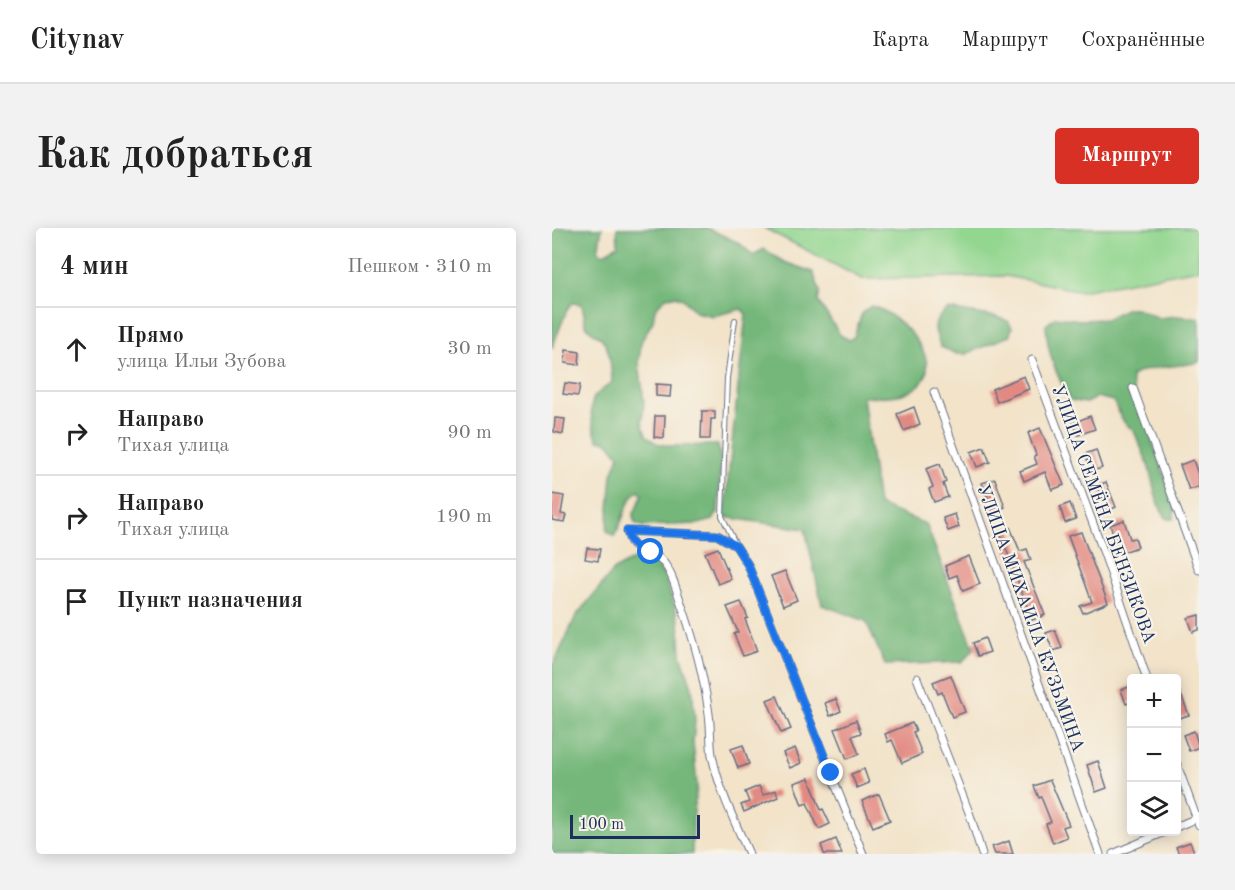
<!DOCTYPE html>
<html lang="ru">
<meta charset="utf-8">
<style>
body{margin:0;font-family:"Old Standard TT",serif;background:#f2f2f2;color:#222}
.controls{position:absolute;right:18px;bottom:18px;display:grid;overflow:hidden;border-radius:6px;box-shadow:0 3px 15px #0003}
.controls button{width:54px;height:54px;display:grid;place-items:center;padding:0;border:0;border-bottom:2px solid #e0e0e0;background:#fff;color:#222;font:30px sans-serif}
.scale{position:absolute;left:18px;bottom:15px;width:130px;box-sizing:border-box;padding-left:6px;border:3px solid #1b2f5e;border-top:0;font-size:16px;line-height:21px;white-space:nowrap;color:#1b2f5e;-webkit-text-stroke:4px #f7f3e8;paint-order:stroke}
.stop{position:absolute;width:18px;height:18px;margin:-14px;border:4px solid #1a73e8;border-radius:50%;background:#fff}
.stop.end{background:#1a73e8;border-color:#fff;box-shadow:0 2px 6px #0008}
.list{margin:0;padding:0;list-style:none}
h2{display:flex;justify-content:space-between;align-items:center;height:78px;margin:0;padding:0 24px;font-size:26px}
h2 small{font-size:20px;font-weight:400;color:#767676}
.list li{display:grid;grid-template-columns:39px 1fr auto;gap:18px;align-items:center;box-sizing:border-box;height:84px;padding:0 24px;border-top:2px solid #e0e0e0}
.list b{display:block;font-size:22px;white-space:nowrap}
.list p{margin:0;font-size:20px;white-space:nowrap;color:#767676}
.list em{font-size:20px;font-style:normal;color:#767676}
.icon{flex:none;width:33px;height:33px;fill:none;stroke:currentColor;stroke-width:2;stroke-linecap:round;stroke-linejoin:round}
.map{position:relative;flex:none;width:647px;height:626px;overflow:hidden;border-radius:6px}
header{display:flex;align-items:center;gap:36px;box-sizing:border-box;height:84px;padding:0 30px;background:#fff;border-bottom:2px solid #e0e0e0}
header strong{font-size:28px}
nav{display:flex;gap:33px;margin-inline-start:auto;font-size:21px}
.intro{display:flex;align-items:center;justify-content:space-between;box-sizing:border-box;height:144px;padding:0 36px}
h1{margin:0;font-size:42px}
.button{padding:15px 27px;border-radius:6px;background:#d93025;color:#fff;font-size:21px;font-weight:700}
main{display:flex;gap:36px;padding:0 36px}
aside{flex:1;background:#fff;border-radius:6px;box-shadow:0 3px 15px #0003}
.map>svg:first-child{display:block}
.green{fill:#92d68f;stroke:#568276;stroke-width:1.5}
.forest{fill:#75b77a;stroke:#48736c;stroke-width:1.5}
.building{fill:#e28a82}
.lines{fill:none;stroke-linecap:round;stroke-linejoin:round}
.lane-casing{stroke:#666e83;stroke-width:6}
.street-casing{stroke:#666e83;stroke-width:9}
.lane{stroke:#fff;stroke-width:4}
.street{stroke:#fff;stroke-width:7}
.route{stroke:#1a73e8;stroke-width:8}
.labels{text-anchor:middle;stroke-width:4.5;stroke-linejoin:round;paint-order:stroke}
.street-label{font-size:18px;fill:#1b2f5e;stroke:#f7f3e8}
</style>
<header>
<strong>Citynav</strong>
<nav><a>Карта</a><a>Маршрут</a><a>Сохранённые</a></nav>
</header>
<div class="intro"><h1>Как добраться</h1><a class="button">Маршрут</a></div>
<main>
<aside>
<h2>4 мин<small>Пешком · 310 m</small></h2>
<ul class="list">
<li><svg class="icon" aria-label="ahead" viewBox="0 0 24 24"><path d="M12 20V5M6 11l6-6 6 6"/></svg><div><b>Прямо</b><p>улица Ильи Зубова</p></div><em>30 m</em></li>
<li><svg class="icon" aria-label="right" viewBox="0 0 24 24"><path d="M7 20v-9h11M14 6l5 5-5 5"/></svg><div><b>Направо</b><p>Тихая улица</p></div><em>90 m</em></li>
<li><svg class="icon" aria-label="right" viewBox="0 0 24 24"><path d="M7 20v-9h11M14 6l5 5-5 5"/></svg><div><b>Направо</b><p>Тихая улица</p></div><em>190 m</em></li>
<li><svg class="icon" aria-label="arrive" viewBox="0 0 24 24"><path d="M6 21V4h12l-3 4 3 4H6"/></svg><div><b>Пункт назначения</b></div></li>
</ul>
</aside>
<div class="map">
<svg width="647" height="626" viewBox="0 0 647 626">
<rect width="100%" height="100%" fill="#f7f3e8"/>
<filter id="ink" filterUnits="userSpaceOnUse"><feTurbulence type="fractalNoise" baseFrequency=".0167" numOctaves="2"/><feDisplacementMap in="SourceGraphic" scale="12" xChannelSelector="R" yChannelSelector="G"/><feConvolveMatrix kernelMatrix="1 2 1 2 8 2 1 2 1" color-interpolation-filters="sRGB"/></filter>
<filter id="wash" filterUnits="userSpaceOnUse"><feTurbulence type="fractalNoise" baseFrequency=".008" numOctaves="4" result="noise"/><feDisplacementMap in="SourceGraphic" scale="24" xChannelSelector="R" yChannelSelector="G"/><feGaussianBlur stdDeviation="1.35" result="paint"/><feColorMatrix in="noise" values="0 0 0 0 0 0 0 0 0 0 0 0 0 0 0 0 0 1.4 0 .05"/><feComposite in="paint" operator="in"/></filter>
<g filter="url(#wash)">
<rect width="100%" height="100%" fill="#f2e3c9"/>
<path class="green" d="M 212,0 L 647,0 L 647,41 L 529,63 L 454,48 L 310,51 Z"/>
<g class="forest">
<path d="M 0,0 L 50,0 L 46,23 L 52,26 L 66,17 L 65,0 L 155,0 L 187,15 L 201,27 L 212,21 L 232,34 L 261,44 L 268,63 L 266,73 L 288,107 L 297,112 L 302,109 L 310,85 L 319,78 C 348,84 403,142 358,163 C 343,170 327,168 311,169 L 326,277 L 374,296 L 422,421 L 410,434 L 333,437 L 314,393 L 270,377 L 253,301 L 172,289 L 194,86 L 189,81 L 161,88 L 144,84 L 130,70 L 123,68 L 114,69 L 103,81 L 101,93 L 89,114 L 87,134 L 92,174 L 90,195 L 94,207 L 104,215 L 118,218 L 166,217 L 169,232 L 166,284 L 161,292 L 146,296 L 90,298 L 83,295 L 81,288 L 90,267 L 87,262 C 73,272 72,294 62,308 L 55,303 L 60,247 L 67,228 L 56,214 L 46,212 C 41,201 35,177 44,167 C 49,162 55,159 60,154 C 59,141 59,122 50,111 C 46,106 39,105 35,99 C 31,91 33,83 29,76 L 20,75 L 15,82 L 0,120 Z"/>
<path d="M 575,80 L 584,80 L 607,90 L 624,88 L 647,90 L 647,134 C 624,140 601,136 579,148 L 581,160 L 623,276 L 622,291 L 615,291 L 606,276 L 596,236 L 582,203 L 572,194 L 561,173 L 545,169 L 534,175 L 518,172 C 505,147 495,127 494,97 L 504,89 L 528,92 L 554,91 Z"/>
<path d="M 396,81 L 445,89 L 456,93 L 460,100 L 457,108 L 414,126 L 405,126 L 389,119 C 381,101 379,93 396,81 Z"/>
<path d="M 82,331 L 105,337 L 112,347 L 123,379 L 127,393 L 129,427 L 140,459 L 143,493 L 141,514 L 145,558 L 141,592 L 140,626 L 0,626 L 0,440 L 24,388 L 62,342 Z"/>
</g>
<g id="blocks">
<g class="building">
<path d="M 14,122 L 28,124 L 27,137 L 13,135 Z"/>
<path d="M 472,148 L 477,161 L 445,174 L 440,161 Z"/>
<path d="M 13,155 L 28,157 L 26,168 L 11,166 Z"/>
<path d="M 104,156 L 119,157 L 118,169 L 104,168 Z"/>
<path d="M 362,179 L 368,196 L 352,203 L 345,186 Z"/>
<path d="M 150,183 L 163,183 L 163,191 L 159,191 L 158,211 L 149,211 Z"/>
<path d="M 103,188 L 113,188 L 112,210 L 102,209 Z"/>
<path d="M 538,188 L 543,201 L 526,207 L 521,195 Z"/>
<path d="M 3,190 L 13,191 L 11,206 L 2,204 Z"/>
<path d="M 488,200 L 512,257 L 500,262 L 493,244 L 472,253 L 468,243 L 485,236 L 482,228 L 484,227 L 476,205 Z"/>
<path d="M 432,219 L 438,234 L 425,239 L 419,224 Z"/>
<path d="M 544,222 L 550,240 L 540,243 L 533,226 Z"/>
<path d="M 641,232 L 647,249 L 647,259 L 637,262 L 628,237 Z"/>
<path d="M 388,236 L 394,254 L 391,256 L 396,269 L 382,274 L 377,261 L 381,259 L 374,241 Z"/>
<path d="M 443,251 L 453,279 L 441,284 L 430,255 Z"/>
<path d="M 554,254 L 564,279 L 555,283 L 545,258 Z"/>
<path d="M 0,266 L 12,268 L 9,286 L 14,287 L 12,294 L 0,292 Z"/>
<path d="M 518,275 L 524,291 L 513,295 L 508,279 Z"/>
<path d="M 403,286 L 407,299 L 396,303 L 391,290 Z"/>
<path d="M 572,292 L 578,311 L 583,310 L 586,319 L 568,325 L 558,297 Z"/>
<path d="M 458,299 L 468,323 L 475,321 L 479,332 L 472,334 L 493,387 L 480,392 L 448,304 Z"/>
<path d="M 529,304 L 556,375 L 531,385 L 528,378 L 540,374 L 516,308 Z"/>
<path d="M 35,320 L 48,321 L 46,333 L 33,331 Z"/>
<path d="M 166,320 L 179,351 L 166,356 L 153,325 Z"/>
<path d="M 417,328 L 428,356 L 411,363 L 405,347 L 397,350 L 393,338 Z"/>
<path d="M 233,343 L 245,372 L 231,378 L 219,348 Z"/>
<path d="M 189,374 L 196,390 L 193,391 L 205,423 L 191,428 L 182,406 L 186,404 L 175,379 Z"/>
<path d="M 647,387 L 647,402 L 641,404 L 636,390 Z"/>
<path d="M 503,402 L 510,420 L 501,423 L 494,405 Z"/>
<path d="M 433,410 L 438,424 L 426,428 L 421,415 Z"/>
<path d="M 399,447 L 413,484 L 400,489 L 390,464 L 386,466 L 381,454 Z"/>
<path d="M 624,454 L 637,487 L 624,491 Z"/>
<path d="M 579,458 L 579,474 L 574,476 L 569,462 Z"/>
<path d="M 225,468 L 239,501 L 229,505 L 215,472 Z"/>
<path d="M 284,471 L 289,483 L 278,488 L 273,475 Z"/>
<path d="M 304,492 L 309,505 L 300,508 L 307,526 L 295,531 L 283,501 Z"/>
<path d="M 360,495 L 364,503 L 361,504 L 370,526 L 350,535 L 340,512 L 336,514 L 333,506 Z"/>
<path d="M 642,503 L 647,519 L 637,523 L 631,507 Z"/>
<path d="M 191,517 L 197,536 L 186,540 L 179,521 Z"/>
<path d="M 243,520 L 249,535 L 238,540 L 231,525 Z"/>
<path d="M 546,533 L 555,560 L 544,564 L 535,537 Z"/>
<path d="M 312,541 L 317,555 L 305,560 L 299,546 Z"/>
<path d="M 257,550 L 269,582 L 271,581 L 278,596 L 267,601 L 255,575 L 250,577 L 242,555 Z"/>
<path d="M 498,552 L 517,597 L 511,599 L 515,609 L 501,615 L 494,596 L 499,594 L 489,569 L 487,570 L 482,558 Z"/>
<path d="M 207,558 L 211,567 L 224,562 L 226,569 L 192,584 L 189,577 L 197,574 L 193,564 Z"/>
<path d="M 327,566 L 338,592 L 321,599 L 310,573 Z"/>
<path d="M 284,611 L 290,626 L 272,626 L 269,617 Z"/>
<path d="M 457,613 L 461,626 L 443,626 L 440,619 Z"/>
<path d="M 638,614 L 643,626 L 627,626 L 624,619 Z"/>
</g>
</g>
</g>
<g filter="url(#ink)">
<use href="#blocks" fill-opacity="0" stroke="#666e83" stroke-width="1.5"/>
<g class="lines">
<g class="lane-casing">
<path id="lane" d="M 183,315 L 170,288 L 175,150 L 183,92"/>
</g>
<g class="street-casing">
<g id="street">
<path d="M 480,132 L 553,328 L 595,451"/>
<path d="M 581,160 L 647,342"/>
<path d="M 382,164 L 548,626"/>
<path d="M 365,450 L 418,587 L 430,626"/>
<path d="M 624,534 L 647,597"/>
<path d="M 624,599 L 647,589"/>
<path d="M 197,626 C 183,594 167,562 160,527 C 158,514 159,500 157,486 C 152,448 142,411 129,375 C 124,361 119,340 107,330 C 93,316 80,328 75,303 L 165,307 L 184,318 L 196,337 L 311,626"/>
<path d="M 561,626 L 613,604"/>
</g>
</g>
<use href="#lane" class="lane"/>
<use href="#street" class="street"/>
</g>
</g>
<g class="lines" filter="url(#ink)">
<path class="route" d="M 99,324 C 85,320 78,318 75,303 L 165,307 L 184,318 L 196,337 L 279,545"/>
</g>
<g class="labels">
<g class="street-label">
<text transform="translate(552 286) rotate(70)" y="6">УЛИЦА СЕМЁНА БЕНЗИКОВА</text>
<text transform="translate(479 390) rotate(70)" y="6">УЛИЦА МИХАИЛА КУЗЬМИНА</text>
</g>
</g>
</svg>
<div class="controls">
<button>+</button>
<button>−</button>
<button><svg class="icon" aria-label="layers" viewBox="0 0 24 24"><path d="M12 4l9 5-9 5-9-5zM3 14l9 5 9-5"/></svg></button>
</div>
<div class="scale">100 m</div>
<div class="stop" style="left:99px;top:324px"></div>
<div class="stop end" style="left:279px;top:545px"></div>
</div>
</main>
